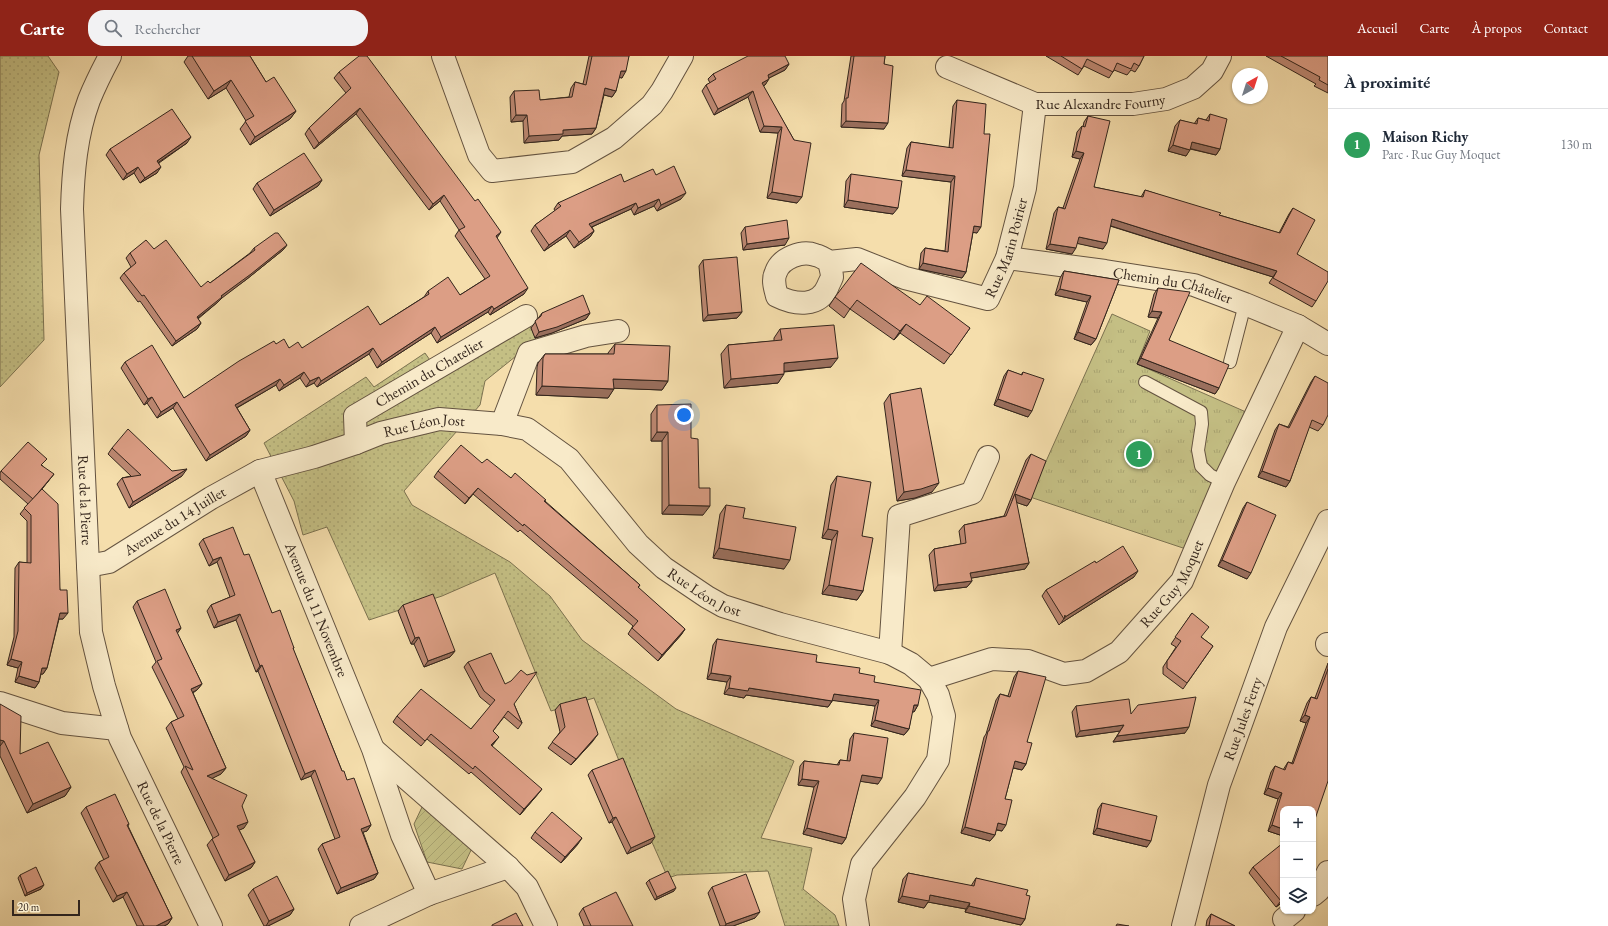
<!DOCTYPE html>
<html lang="fr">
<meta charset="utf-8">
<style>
body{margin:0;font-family:"EB Garamond",serif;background:#f2f2f3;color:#1f2937}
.controls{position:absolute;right:12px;bottom:12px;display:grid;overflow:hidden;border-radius:8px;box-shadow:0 1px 3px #0004}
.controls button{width:36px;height:36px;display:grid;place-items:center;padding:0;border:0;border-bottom:1px solid #e0e1e3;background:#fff;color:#1f2937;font:20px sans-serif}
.compass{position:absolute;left:1232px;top:12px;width:36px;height:36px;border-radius:50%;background:#fff;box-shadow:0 1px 3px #0004;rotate:39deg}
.scale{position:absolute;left:12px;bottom:10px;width:68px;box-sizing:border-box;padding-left:4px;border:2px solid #33251c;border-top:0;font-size:11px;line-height:14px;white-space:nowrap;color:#33251c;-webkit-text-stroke:3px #f8eac9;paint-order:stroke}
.you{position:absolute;left:684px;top:359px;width:14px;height:14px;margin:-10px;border:3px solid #fff;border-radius:50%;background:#1a73e8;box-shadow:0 0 0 6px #1a73e833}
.badge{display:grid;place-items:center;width:26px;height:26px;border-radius:50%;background:#8f2418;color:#fff;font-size:13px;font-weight:700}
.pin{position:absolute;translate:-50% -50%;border:2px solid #fff;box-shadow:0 1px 4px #0006}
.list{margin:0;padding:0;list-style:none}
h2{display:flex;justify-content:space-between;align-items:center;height:52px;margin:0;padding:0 16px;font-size:17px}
h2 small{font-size:13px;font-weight:400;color:#747a83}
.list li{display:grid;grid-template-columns:26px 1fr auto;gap:12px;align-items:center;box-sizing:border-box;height:72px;padding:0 16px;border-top:1px solid #e0e1e3}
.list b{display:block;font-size:15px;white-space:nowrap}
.list p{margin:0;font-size:13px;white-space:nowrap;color:#747a83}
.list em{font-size:13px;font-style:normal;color:#747a83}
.icon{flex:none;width:22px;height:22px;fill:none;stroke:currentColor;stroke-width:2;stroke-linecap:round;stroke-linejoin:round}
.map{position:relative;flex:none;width:1328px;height:870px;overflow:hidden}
header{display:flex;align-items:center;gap:24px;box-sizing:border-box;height:56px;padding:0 20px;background:#8f2418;color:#fff}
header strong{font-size:19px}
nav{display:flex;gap:22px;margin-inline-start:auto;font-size:14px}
.search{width:280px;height:36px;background:#f2f2f3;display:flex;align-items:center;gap:10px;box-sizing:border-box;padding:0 14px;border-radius:16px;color:#747a83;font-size:15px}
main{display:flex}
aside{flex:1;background:#fff}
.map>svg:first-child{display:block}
.grass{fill:url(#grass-dots);stroke:#7c7250}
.park{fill:url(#park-tufts);stroke:#7c7250}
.garden{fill:url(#garden-furrows);stroke:#7c7250}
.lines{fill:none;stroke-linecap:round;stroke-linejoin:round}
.lane-casing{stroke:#645340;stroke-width:14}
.street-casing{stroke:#645340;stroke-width:24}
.lane{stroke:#f8eac9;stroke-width:12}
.street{stroke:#f8eac9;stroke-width:22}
.wall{fill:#bd8872;stroke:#33251c}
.shaded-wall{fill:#9a6f5d;stroke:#33251c}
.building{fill:#dc9e85;stroke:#33251c}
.labels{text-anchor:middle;stroke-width:3.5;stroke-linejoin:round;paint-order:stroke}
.street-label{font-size:15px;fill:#33251c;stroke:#f8eac9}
</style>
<header>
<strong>Carte</strong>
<div class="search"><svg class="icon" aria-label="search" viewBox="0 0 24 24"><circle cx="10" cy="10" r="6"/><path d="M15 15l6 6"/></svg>Rechercher</div>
<nav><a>Accueil</a><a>Carte</a><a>À propos</a><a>Contact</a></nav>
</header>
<main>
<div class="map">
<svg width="1328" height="870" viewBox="0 0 1328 870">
<defs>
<pattern id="grass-dots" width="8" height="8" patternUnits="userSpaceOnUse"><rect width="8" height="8" fill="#c4bf84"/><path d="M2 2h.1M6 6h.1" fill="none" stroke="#a9a471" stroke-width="1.8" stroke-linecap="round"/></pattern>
<pattern id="park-tufts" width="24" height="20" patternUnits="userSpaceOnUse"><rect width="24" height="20" fill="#c4bf84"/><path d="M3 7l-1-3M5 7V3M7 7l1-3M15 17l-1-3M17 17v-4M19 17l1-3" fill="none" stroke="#a9a471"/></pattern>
<pattern id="garden-furrows" width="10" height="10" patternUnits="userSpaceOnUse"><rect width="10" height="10" fill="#c4bf84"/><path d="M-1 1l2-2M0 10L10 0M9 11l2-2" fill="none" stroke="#a9a471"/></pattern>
</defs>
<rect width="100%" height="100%" fill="#f5deac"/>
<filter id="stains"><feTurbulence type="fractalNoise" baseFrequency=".005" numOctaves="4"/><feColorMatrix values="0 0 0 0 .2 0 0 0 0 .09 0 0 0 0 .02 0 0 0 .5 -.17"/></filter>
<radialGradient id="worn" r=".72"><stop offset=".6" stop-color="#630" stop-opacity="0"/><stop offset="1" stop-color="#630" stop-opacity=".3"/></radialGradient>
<g class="grass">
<path d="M 0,0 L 48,0 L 59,16 L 39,99 L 44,284 L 0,331 Z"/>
<path d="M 529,267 L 536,284 L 485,325 L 480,349 L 404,435 L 412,449 L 510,506 L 550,540 L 582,584 L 676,653 L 794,705 L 761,782 L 812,792 L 803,833 L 835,859 L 839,870 L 785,870 L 768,815 L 677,819 L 668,822 L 647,775 L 594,642 L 551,655 L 495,517 L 442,540 L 369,564 L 327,471 L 303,479 L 294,445 L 264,387 L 366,321 L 374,331 L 425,297 L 441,320 Z"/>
</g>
<path class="park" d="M 1112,258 L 1150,275 L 1137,308 L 1246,356 L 1189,494 L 1030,441 Z"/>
<path class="garden" d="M 423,749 L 473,790 L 462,813 L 427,806 L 414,768 Z"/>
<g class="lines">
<g class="lane-casing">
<g id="lane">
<path d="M 1230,306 L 1245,248"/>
<path d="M 1145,326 L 1201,356 L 1202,368 L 1198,394 L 1201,410 L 1210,419 L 1224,426"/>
</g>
</g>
<g class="street-casing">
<g id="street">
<path id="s1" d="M 110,0 C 102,15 95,29 89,44 C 76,79 73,117 72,153 L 91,576 L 104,630 L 120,682 L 211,870"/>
<path d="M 443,0 L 479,99 L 492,115 L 572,106 L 614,82 L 652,49 L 662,35 L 682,0"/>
<path id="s2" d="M 947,11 L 1035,48 L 1133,48 L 1166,43 L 1193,32 L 1212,15 L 1220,0"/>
<path id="s3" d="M 1007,202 L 1105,215 L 1194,229 L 1245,248 L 1298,270 L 1328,288"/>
<path id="s4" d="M 829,206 C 825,203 820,200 815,199 C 802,194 781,202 776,216 C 772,224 775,232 777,240 C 795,249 819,252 828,230 C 829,227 831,224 832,221 C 832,217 830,210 829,206 L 857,203 L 905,222 L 988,243 L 1007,202 L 1025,132 L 1035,48"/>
<path d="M 502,368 L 529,297 L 586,280 L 618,275"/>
<path id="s5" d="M 356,387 L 355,360 L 526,260"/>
<path id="s6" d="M 260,415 L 373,693 L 402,779 L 429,838"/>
<path id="s7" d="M 88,510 L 109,506 L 211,442 L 260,415 L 314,401 L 356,387 L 381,377 L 439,363 L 502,368 L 527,373 L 569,403 L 638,488 L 664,512 L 707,541 L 723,550 L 780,568 L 890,597 L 911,608 L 929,623 L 938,639 L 944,660 L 938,704 L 915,741 L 862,808 L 854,843 L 858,870"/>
<path d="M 1327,588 L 1328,589"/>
<path d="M 890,597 L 899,460 L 972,437 L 988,401"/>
<path id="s8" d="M 929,623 L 992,603 L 1028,605 L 1064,618 L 1086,615 L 1119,596 L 1182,525 L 1224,426 L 1298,270"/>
<path d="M 0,647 L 62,667 L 117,673"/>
<path d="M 374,694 L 508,811 L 527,831 L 546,870"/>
<path d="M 1313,839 L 1319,834 L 1328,816"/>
<path d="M 1284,863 L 1294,855"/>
<path d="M 361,870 L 429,838 L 508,811"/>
<path id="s9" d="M 1183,870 L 1219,729 L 1276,571 L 1328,465"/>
</g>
</g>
<use href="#lane" class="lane"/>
<use href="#street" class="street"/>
</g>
<g class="wall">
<path d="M 188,0 L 250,0 L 266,26 L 296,55 L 290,63 L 250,89 L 240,73 L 246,65 L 226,32 L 208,43 L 184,6 Z"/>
<path d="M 589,0 L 629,0 L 622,22 L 619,21 L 616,35 L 612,41 L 604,39 L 596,72 L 592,78 L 562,80 L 559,84 L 524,87 L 523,65 L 511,66 L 510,41 L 514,35 L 540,44 L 569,41 L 571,32 L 575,26 L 583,28 Z"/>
<path d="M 851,0 L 885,0 L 884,8 L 884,73 L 841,71 L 842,48 L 844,45 Z"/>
<path d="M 1046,0 L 1144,0 L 1139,10 L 1135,16 L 1131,14 L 1127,19 L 1114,14 L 1109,22 L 1084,10 L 1078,19 Z"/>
<path d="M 1266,0 L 1328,0 L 1328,37 L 1314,30 L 1316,28 Z"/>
<path d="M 789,8 L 785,14 L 769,22 L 765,29 L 763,30 L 794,84 L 797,147 L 767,142 L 778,77 L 760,76 L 748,41 L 714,59 L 702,35 L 706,29 L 710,27 L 708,23 L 713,18 Z"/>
<path d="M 339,16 L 497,182 L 524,238 L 490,259 L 488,256 L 437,287 L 431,277 L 377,312 L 369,298 L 317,331 L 314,327 L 306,331 L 300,322 L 279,335 L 276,329 L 237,352 L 250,374 L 246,380 L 206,405 L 173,352 L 157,362 L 147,347 L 144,349 L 121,312 L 125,306 L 184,342 L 276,288 L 289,292 L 302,292 L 380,269 L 424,241 L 428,235 L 460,239 L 485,223 L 455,180 L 459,174 L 440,145 L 429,154 L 356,58 L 314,93 L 305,78 L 309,72 L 346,37 L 334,22 Z"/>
<path d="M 957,44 L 977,177 L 973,176 L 966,216 L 962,222 L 919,213 L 921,197 L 925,192 L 945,195 L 951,126 L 902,120 L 907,92 L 911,86 L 949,92 L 953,50 Z"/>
<path d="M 1210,58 L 1220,93 L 1216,99 L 1190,93 L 1186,100 L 1168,95 L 1175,70 L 1180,64 L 1194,68 L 1198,62 L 1206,64 Z"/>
<path d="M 1088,60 L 1094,131 L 1141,141 L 1145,134 L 1219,159 L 1279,177 L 1289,158 L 1293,152 L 1297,198 L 1316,245 L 1312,251 L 1269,227 L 1273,221 L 1110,170 L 1103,193 L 1077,187 L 1072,198 L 1046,193 L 1054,157 L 1058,151 L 1063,152 L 1080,103 L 1072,101 L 1077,76 L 1082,70 L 1083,71 L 1084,66 Z"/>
<path d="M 187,87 L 159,107 L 157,117 L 140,127 L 134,117 L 123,124 L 106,99 L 110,93 Z"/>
<path d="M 851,118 L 893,158 L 844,151 L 846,125 Z"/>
<path d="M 656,119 L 681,143 L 657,155 L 654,150 L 634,159 L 631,153 L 592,171 L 594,175 L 590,181 L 574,192 L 566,180 L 544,195 L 531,175 L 535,169 L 555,155 L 554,153 L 558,147 L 624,126 Z"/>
<path d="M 322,124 L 318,130 L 270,160 L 253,133 L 257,127 Z"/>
<path d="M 745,171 L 785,189 L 743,194 L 741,177 Z"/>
<path d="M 287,189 L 283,194 L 247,223 L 222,241 L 218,246 L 198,263 L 201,267 L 197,273 L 172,290 L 140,245 L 138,246 L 120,222 L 124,217 L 131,211 L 126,202 L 130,197 L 154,193 L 201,231 L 210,227 L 250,197 L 254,192 Z"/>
<path d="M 703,204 L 742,256 L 737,262 L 703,265 L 699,210 Z"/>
<path d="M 1064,215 L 1119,224 L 1096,283 L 1091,289 L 1074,283 L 1087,246 L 1055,239 L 1060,222 Z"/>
<path d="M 1158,232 L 1169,284 L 1219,332 L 1215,338 L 1137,308 L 1158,262 L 1148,261 L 1154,238 Z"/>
<path d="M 835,241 L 920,249 L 970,272 L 944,308 L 900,277 L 894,284 L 850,253 L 844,262 L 829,250 Z"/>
<path d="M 542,257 L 590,257 L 586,263 L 552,277 L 535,282 L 531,272 Z"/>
<path d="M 780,273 L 831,311 L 784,316 L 778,327 L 724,332 L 721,298 L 728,289 L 774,285 L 774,282 Z"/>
<path d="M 615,288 L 668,325 L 662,334 L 614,332 L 608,342 L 536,339 L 537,311 L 538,307 L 545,298 L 608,298 L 608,297 Z"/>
<path d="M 1008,314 L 1021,319 L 1023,316 L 1028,361 L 994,349 L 1004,320 Z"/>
<path d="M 1315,320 L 1323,369 L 1318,375 L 1309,371 L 1290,425 L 1286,431 L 1258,421 L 1275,374 L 1279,368 L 1288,371 L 1311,326 Z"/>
<path d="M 890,338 L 932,436 L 915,442 L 897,445 L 884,347 Z"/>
<path d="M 657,349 L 691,382 L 703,459 L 662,458 L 662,385 L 651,385 L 651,358 Z"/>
<path d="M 112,392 L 182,420 L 129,452 L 117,428 L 122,422 L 131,420 L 108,398 Z"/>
<path d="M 1031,398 L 1031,444 L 1027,450 L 1016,446 L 1029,507 L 1025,513 L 971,522 L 972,525 L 967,531 L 934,535 L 929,499 L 934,493 L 961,488 L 959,475 L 964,469 L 1004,460 L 1026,404 Z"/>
<path d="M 482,407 L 511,422 L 545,445 L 640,529 L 638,532 L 685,573 L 681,579 L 658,605 L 628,578 L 633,570 L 520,474 L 518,476 L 473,438 L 465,448 L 434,421 L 438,415 Z"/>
<path d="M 42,409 L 50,423 L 42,433 L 60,534 L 63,563 L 59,563 L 47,612 L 43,618 L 41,618 L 39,626 L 35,632 L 15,626 L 18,612 L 7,609 L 14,581 L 15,512 L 19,506 L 27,507 L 27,465 L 20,458 L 28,448 L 0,423 L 0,417 L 1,415 Z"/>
<path d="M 837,420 L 862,480 L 863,535 L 857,544 L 822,538 L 832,484 L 822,482 L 831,429 Z"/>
<path d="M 1247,446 L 1247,523 L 1218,510 L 1243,452 Z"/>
<path d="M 726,449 L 743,462 L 784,513 L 713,502 L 720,458 Z"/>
<path d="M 203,483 L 244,499 L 272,557 L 294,592 L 293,593 L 342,715 L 371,769 L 367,775 L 363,776 L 378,817 L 374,823 L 337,838 L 318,793 L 322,788 L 335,783 L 311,720 L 301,724 L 258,615 L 256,616 L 236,564 L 214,572 L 207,555 L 211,549 L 230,541 L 217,506 L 209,510 L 199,488 Z"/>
<path d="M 1096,507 L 1134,521 L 1061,567 L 1059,569 L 1042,540 L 1046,534 Z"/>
<path d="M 137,545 L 181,572 L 177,577 L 202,628 L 197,634 L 193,637 L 226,712 L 221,718 L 212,722 L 242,750 L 244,772 L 239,774 L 255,806 L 251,812 L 225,825 L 207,789 L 212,783 L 213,782 L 181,716 L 184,711 L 166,672 L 171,666 L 178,663 L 152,611 L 156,606 L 133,551 Z"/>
<path d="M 403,549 L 455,595 L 450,601 L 424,611 L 414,588 L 411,588 L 398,555 Z"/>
<path d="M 1192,557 L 1201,581 L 1213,590 L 1183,633 L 1163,618 L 1163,611 L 1176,591 L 1171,588 Z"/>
<path d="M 717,583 L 816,606 L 859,617 L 874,626 L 918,649 L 914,656 L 912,655 L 909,673 L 904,679 L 871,670 L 875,650 L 833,644 L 828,651 L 746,639 L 744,642 L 724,638 L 727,626 L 707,623 L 713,589 Z"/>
<path d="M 468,606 L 514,648 L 522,667 L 518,673 L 504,661 L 493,675 L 495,686 L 492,690 L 538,738 L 520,759 L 471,716 L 469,718 L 427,683 L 421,690 L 393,666 L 397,660 L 471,673 L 491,650 L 480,641 L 464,611 Z"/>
<path d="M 1328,607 L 1328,725 L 1283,753 L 1283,780 L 1268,775 L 1278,743 L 1264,738 L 1271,716 L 1275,710 L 1283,714 L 1288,706 L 1292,707 L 1306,667 L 1300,665 L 1307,647 L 1311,641 L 1315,642 Z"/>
<path d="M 1018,615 L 1027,686 L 1026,708 L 1022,714 L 1013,712 L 1005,743 L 1002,775 L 996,774 L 995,779 L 990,785 L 961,777 L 984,681 L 986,678 L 996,644 L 1000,638 L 1008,640 L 1014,621 Z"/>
<path d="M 0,648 L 20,698 L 71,731 L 65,740 L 27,757 L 0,700 Z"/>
<path d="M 560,648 L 593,685 L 571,709 L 548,692 L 560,676 L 555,654 Z"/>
<path d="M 1076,650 L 1131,658 L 1185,677 L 1113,686 L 1120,675 L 1076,681 L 1072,656 Z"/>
<path d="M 854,677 L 878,728 L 860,725 L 846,782 L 842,788 L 803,778 L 814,731 L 798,729 L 800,710 L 804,705 L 837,709 L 840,704 L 847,705 L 850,683 Z"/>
<path d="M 592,714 L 651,787 L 627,798 L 612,766 L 609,767 L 588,719 Z"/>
<path d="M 1102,747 L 1147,791 L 1093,778 L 1098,753 Z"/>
<path d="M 86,751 L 129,768 L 128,770 L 172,862 L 168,868 L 164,870 L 137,870 L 123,841 L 113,846 L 95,812 L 99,806 L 104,804 L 81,757 Z"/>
<path d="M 535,776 L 578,788 L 561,807 L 531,782 Z"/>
<path d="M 1253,811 L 1283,846 L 1276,851 L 1249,817 Z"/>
<path d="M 908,817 L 971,830 L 976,822 L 1026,839 L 1025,863 L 1021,869 L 965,856 L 966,853 L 928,846 L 924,852 L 898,846 L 903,823 Z"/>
<path d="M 20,819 L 41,833 L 25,840 L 18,822 Z"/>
<path d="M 649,824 L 674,835 L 655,844 L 646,827 Z"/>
<path d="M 712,831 L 755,862 L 733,870 L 720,870 L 708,837 Z"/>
<path d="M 253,833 L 294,853 L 290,859 L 268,870 L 264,870 L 248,839 Z"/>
<path d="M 583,852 L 633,870 L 584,870 L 579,858 Z"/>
<path d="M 1211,858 L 1235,870 L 1206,870 L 1207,864 Z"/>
</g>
<g class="shaded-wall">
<path d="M 789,8 L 785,14 L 763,25 L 768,19 Z"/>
<path d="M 621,15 L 626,15 L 622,22 L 616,21 Z"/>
<path d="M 769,23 L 765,29 L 757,32 L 762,27 Z"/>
<path d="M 231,24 L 226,32 L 208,43 L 214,35 Z"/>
<path d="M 605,32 L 616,35 L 612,41 L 601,38 Z"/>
<path d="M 753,35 L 748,41 L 714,59 L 718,53 Z"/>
<path d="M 360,52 L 356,58 L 314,93 L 319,87 Z"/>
<path d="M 296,55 L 290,63 L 250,89 L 255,81 Z"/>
<path d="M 516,59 L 527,59 L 523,65 L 511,66 Z"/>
<path d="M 846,65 L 888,67 L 884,73 L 841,71 Z"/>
<path d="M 764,70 L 782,71 L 778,77 L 760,76 Z"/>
<path d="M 596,72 L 592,78 L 562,80 L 559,84 L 524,87 L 529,80 L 563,74 Z"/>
<path d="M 191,81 L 187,87 L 153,110 L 157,105 Z"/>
<path d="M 1192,86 L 1220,93 L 1216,99 L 1188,92 Z"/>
<path d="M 1173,89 L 1190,94 L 1186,100 L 1168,95 Z"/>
<path d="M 1076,95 L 1084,97 L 1080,103 L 1072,101 Z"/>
<path d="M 138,111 L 134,117 L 123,124 L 127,118 Z"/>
<path d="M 161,111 L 157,117 L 140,127 L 145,122 Z"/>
<path d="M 906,114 L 955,120 L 951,126 L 902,120 Z"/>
<path d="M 322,124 L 318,130 L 270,160 L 274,154 Z"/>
<path d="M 772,136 L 802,141 L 797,147 L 767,142 Z"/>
<path d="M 686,137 L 681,143 L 657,155 L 661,149 Z"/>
<path d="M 444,139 L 440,145 L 429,154 L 433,148 Z"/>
<path d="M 659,143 L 654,150 L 634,159 L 638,152 Z"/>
<path d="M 848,144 L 898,152 L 893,158 L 844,151 Z"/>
<path d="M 636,147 L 631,153 L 585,174 L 589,168 Z"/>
<path d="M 1112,163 L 1277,215 L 1273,221 L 1108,169 Z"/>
<path d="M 974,170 L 981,171 L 977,177 L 970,176 Z"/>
<path d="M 570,174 L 566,180 L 544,195 L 549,189 Z"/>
<path d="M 594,175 L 590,181 L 574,192 L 579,186 Z"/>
<path d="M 501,176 L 497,182 L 491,186 L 496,180 Z"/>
<path d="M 1079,181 L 1107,187 L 1103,193 L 1075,187 Z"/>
<path d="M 789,182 L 785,189 L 743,194 L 747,188 Z"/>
<path d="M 1050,188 L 1076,192 L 1072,198 L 1046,193 Z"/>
<path d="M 287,189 L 283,194 L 247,223 L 222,242 L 218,246 L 193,266 L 197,261 L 221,240 Z"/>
<path d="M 923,207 L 966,216 L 962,222 L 919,213 Z"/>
<path d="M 528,232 L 524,238 L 490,259 L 494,253 Z"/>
<path d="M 1060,233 L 1091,240 L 1087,246 L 1055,239 Z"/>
<path d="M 492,250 L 488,256 L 437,287 L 441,281 Z"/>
<path d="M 1152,255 L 1162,256 L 1158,262 L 1148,261 Z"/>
<path d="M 742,256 L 737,262 L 703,265 L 708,259 Z"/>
<path d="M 590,257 L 586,263 L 552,277 L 535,282 L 539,276 Z"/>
<path d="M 201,267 L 197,273 L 172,290 L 176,285 Z"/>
<path d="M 906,268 L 900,277 L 894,284 L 900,275 Z"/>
<path d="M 435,271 L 431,277 L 377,312 L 382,306 Z"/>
<path d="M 1078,276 L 1096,283 L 1091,289 L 1074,283 Z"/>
<path d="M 373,292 L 369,298 L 317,331 L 321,325 Z"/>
<path d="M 838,302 L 831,311 L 778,316 L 784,307 Z"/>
<path d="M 1141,302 L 1219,332 L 1215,338 L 1137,308 Z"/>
<path d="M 304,316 L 300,322 L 279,335 L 284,329 Z"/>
<path d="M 784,318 L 778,327 L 724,332 L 731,323 Z"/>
<path d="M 319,321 L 314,327 L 306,331 L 310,325 Z"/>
<path d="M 280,323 L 276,329 L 231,355 L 235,349 Z"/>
<path d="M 613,323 L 668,325 L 662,334 L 607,332 Z"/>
<path d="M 542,330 L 614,333 L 608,342 L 536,339 Z"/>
<path d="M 152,341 L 147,347 L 144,349 L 148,343 Z"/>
<path d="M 998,343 L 1032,355 L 1028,361 L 994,349 Z"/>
<path d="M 177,346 L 173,352 L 157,362 L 161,356 Z"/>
<path d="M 250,374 L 246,380 L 206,405 L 210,399 Z"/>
<path d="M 657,376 L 668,376 L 662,385 L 651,385 Z"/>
<path d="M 187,413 L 182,420 L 129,452 L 133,446 Z"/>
<path d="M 1262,415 L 1290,425 L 1286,431 L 1258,421 Z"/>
<path d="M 54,418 L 50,423 L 29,449 L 33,443 Z"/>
<path d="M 939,427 L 932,436 L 915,442 L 897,445 L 904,436 Z"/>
<path d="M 478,432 L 473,438 L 465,448 L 469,442 Z"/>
<path d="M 1015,438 L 1031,444 L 1027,450 L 1012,445 Z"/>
<path d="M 669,449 L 710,450 L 703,459 L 662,458 Z"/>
<path d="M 828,473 L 838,475 L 832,484 L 822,482 Z"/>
<path d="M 719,492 L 790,504 L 784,513 L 713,502 Z"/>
<path d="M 221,501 L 217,506 L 209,510 L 213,504 Z"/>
<path d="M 1222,504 L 1251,517 L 1247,523 L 1218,510 Z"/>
<path d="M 1029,507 L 1025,513 L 966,523 L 970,517 Z"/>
<path d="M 1138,515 L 1134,521 L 1061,567 L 1065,561 Z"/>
<path d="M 972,525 L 967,531 L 934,535 L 938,529 Z"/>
<path d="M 829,529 L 863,535 L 857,544 L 822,538 Z"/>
<path d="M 60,557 L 68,557 L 63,563 L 56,563 Z"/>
<path d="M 240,558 L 236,564 L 214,572 L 218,566 Z"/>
<path d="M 181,572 L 177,578 L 176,574 Z"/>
<path d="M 685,573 L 681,579 L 658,605 L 662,599 Z"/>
<path d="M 419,581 L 414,588 L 411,588 L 415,582 Z"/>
<path d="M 455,595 L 450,601 L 424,611 L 428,605 Z"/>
<path d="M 11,603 L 22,606 L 18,612 L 7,609 Z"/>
<path d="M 262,609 L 258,615 L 256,616 L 260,610 Z"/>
<path d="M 42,612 L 47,612 L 43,618 L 38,618 Z"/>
<path d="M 711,617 L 731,620 L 727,626 L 707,623 Z"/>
<path d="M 19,620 L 39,626 L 35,632 L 15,626 Z"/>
<path d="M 202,628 L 197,634 L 187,639 L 191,633 Z"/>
<path d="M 729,632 L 749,632 L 832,645 L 828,651 L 746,639 L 744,642 L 724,638 Z"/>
<path d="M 834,638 L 879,644 L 875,650 L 829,644 Z"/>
<path d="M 914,649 L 918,649 L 914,656 L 910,655 Z"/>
<path d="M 1305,659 L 1310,661 L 1306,667 L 1300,665 Z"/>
<path d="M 875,664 L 909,673 L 904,679 L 871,670 Z"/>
<path d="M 1124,669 L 1120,675 L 1076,681 L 1080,675 Z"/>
<path d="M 1189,671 L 1185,677 L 1113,686 L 1117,680 Z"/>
<path d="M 598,678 L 593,685 L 571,709 L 576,703 Z"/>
<path d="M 499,681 L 495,686 L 487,695 L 491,689 Z"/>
<path d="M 0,684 L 4,685 L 0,690 Z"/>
<path d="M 1015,705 L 1026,708 L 1022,714 L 1010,711 Z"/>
<path d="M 226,712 L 221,718 L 203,727 L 207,720 Z"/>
<path d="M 315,714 L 311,720 L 301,724 L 305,718 Z"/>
<path d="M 862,719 L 882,722 L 878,728 L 858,725 Z"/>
<path d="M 802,723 L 819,725 L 814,731 L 798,729 Z"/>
<path d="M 71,731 L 65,740 L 27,757 L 33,748 Z"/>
<path d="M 1268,732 L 1282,737 L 1278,743 L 1264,738 Z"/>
<path d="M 542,733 L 538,738 L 520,759 L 524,753 Z"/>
<path d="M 616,761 L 612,766 L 609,767 L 613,762 Z"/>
<path d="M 248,766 L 244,772 L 233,777 L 237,770 Z"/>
<path d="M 998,767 L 1006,769 L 1002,775 L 994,773 Z"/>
<path d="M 371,769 L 367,775 L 357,778 L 361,773 Z"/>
<path d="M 1272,769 L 1283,773 L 1283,780 L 1268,775 Z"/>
<path d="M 965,771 L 995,779 L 990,785 L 961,777 Z"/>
<path d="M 807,772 L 846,782 L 842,788 L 803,778 Z"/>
<path d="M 1097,772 L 1151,785 L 1147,791 L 1093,778 Z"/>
<path d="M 655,781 L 651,787 L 627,798 L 631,792 Z"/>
<path d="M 582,782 L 578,788 L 561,807 L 565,801 Z"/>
<path d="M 255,806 L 251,812 L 225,825 L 229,819 Z"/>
<path d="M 378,817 L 374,823 L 337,838 L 341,832 Z"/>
<path d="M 44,829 L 41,833 L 25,840 L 27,837 Z"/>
<path d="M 676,832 L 674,835 L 655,844 L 657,841 Z"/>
<path d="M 127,836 L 123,841 L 113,846 L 117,840 Z"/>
<path d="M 930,839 L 970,847 L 966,853 L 928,846 L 924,852 L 898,846 L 902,840 Z"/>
<path d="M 1283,843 L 1283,846 L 1276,851 L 1281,845 Z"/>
<path d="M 969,850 L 1025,863 L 1021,869 L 965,856 Z"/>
<path d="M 294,853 L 290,859 L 268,870 L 266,870 L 269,865 Z"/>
<path d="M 760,856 L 755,862 L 733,870 L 725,870 L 726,868 Z"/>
<path d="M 172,862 L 168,868 L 164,870 L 156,870 Z"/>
</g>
<g class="building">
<path d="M 192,0 L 250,0 L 266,26 L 274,21 L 296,55 L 255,81 L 245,65 L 254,60 L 231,24 L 214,35 Z"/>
<path d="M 359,0 L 367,0 L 475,145 L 478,143 L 501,176 L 496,180 L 528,232 L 494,253 L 492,250 L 441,281 L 435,271 L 382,306 L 373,292 L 321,325 L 319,321 L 310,325 L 304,316 L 284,329 L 280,323 L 235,349 L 250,374 L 210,399 L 177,346 L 161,356 L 152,341 L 148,343 L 125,306 L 152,289 L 184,342 L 239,305 L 274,285 L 276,288 L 284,283 L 289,292 L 298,286 L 302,292 L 368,250 L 380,269 L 429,238 L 428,235 L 448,221 L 460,239 L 490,220 L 459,174 L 465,171 L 444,139 L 433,148 L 360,52 L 319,87 L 309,72 L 351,32 L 339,16 Z"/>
<path d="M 592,0 L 629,0 L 626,15 L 621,15 L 616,35 L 605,32 L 596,72 L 563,74 L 563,78 L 529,80 L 527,59 L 516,59 L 514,35 L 539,34 L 540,44 L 572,41 L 575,26 L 586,29 Z"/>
<path d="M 748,0 L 785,0 L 789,8 L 768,19 L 769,23 L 762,27 L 794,84 L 811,87 L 802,141 L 772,136 L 782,71 L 764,70 L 753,35 L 718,53 L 706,29 L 716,23 L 713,18 Z"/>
<path d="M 854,0 L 885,0 L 884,8 L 893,10 L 888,67 L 846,65 L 846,42 L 848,42 Z"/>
<path d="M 1061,0 L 1144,0 L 1139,10 L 1134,7 L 1131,13 L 1117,7 L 1113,16 L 1087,3 L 1082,13 Z"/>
<path d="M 1281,0 L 1328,0 L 1328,29 L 1319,24 L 1320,21 Z"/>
<path d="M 957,44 L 986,48 L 984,78 L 990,78 L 981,171 L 974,170 L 966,216 L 923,207 L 925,192 L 948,196 L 955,120 L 906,114 L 911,86 L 953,92 Z"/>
<path d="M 172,53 L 191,81 L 157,105 L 161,111 L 145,122 L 138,111 L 127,118 L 110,93 Z"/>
<path d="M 1210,58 L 1227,63 L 1220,93 L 1192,86 L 1190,94 L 1173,89 L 1180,64 L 1197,68 L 1198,62 L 1209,65 Z"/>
<path d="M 1088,60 L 1110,65 L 1094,131 L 1143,141 L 1145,134 L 1221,157 L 1219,159 L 1280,177 L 1293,152 L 1315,164 L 1297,198 L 1328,216 L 1328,225 L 1316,245 L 1273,222 L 1277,215 L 1112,163 L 1107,187 L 1079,181 L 1076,192 L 1050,188 L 1058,151 L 1065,153 L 1084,97 L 1076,95 L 1082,70 L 1085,71 Z"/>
<path d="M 304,97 L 322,124 L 274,154 L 257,127 Z"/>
<path d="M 674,110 L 686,137 L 661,149 L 659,143 L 638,152 L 636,147 L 589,168 L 594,175 L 579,186 L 570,174 L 549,189 L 535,169 L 561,150 L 558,147 L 621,118 L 624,126 L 653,113 L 656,119 Z"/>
<path d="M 851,118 L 902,125 L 898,152 L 848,144 Z"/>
<path d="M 787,164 L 789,182 L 747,188 L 745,171 Z"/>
<path d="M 275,177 L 278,177 L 287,189 L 251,218 L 221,240 L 222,241 L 197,261 L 201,267 L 176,285 L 144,239 L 142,240 L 124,217 L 136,207 L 130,197 L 146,184 L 154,193 L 166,184 L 201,231 L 208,225 L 210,227 L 255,194 L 254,192 Z"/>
<path d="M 737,201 L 742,256 L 708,259 L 703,204 Z"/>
<path d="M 861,207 L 920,249 L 927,240 L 970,272 L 951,299 L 906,268 L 900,275 L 857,244 L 850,253 L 835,241 Z"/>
<path d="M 1064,215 L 1119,224 L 1096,283 L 1078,276 L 1091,240 L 1060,233 Z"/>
<path d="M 1158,232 L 1190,236 L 1169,284 L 1229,309 L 1219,332 L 1141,302 L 1162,256 L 1152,255 Z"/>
<path d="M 583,239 L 590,257 L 557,271 L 539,276 L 535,265 L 541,260 L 542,257 Z"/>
<path d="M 834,269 L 838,302 L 784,307 L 784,318 L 731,323 L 728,289 L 782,284 L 780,273 Z"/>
<path d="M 615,288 L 670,290 L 668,325 L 613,323 L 614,333 L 542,330 L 543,302 L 545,298 L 614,298 Z"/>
<path d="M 1008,314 L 1022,319 L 1023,316 L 1044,323 L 1032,355 L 998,343 Z"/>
<path d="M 1315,320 L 1328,327 L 1328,359 L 1323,369 L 1312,364 L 1290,425 L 1262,415 L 1279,368 L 1289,372 Z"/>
<path d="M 921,332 L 939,427 L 921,433 L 904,436 L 890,338 Z"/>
<path d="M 691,348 L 691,382 L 698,383 L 699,432 L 710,432 L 710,450 L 669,449 L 668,376 L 657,376 L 657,349 Z"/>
<path d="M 128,373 L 172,415 L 187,413 L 133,446 L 122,422 L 141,419 L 112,392 Z"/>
<path d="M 28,386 L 47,403 L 41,409 L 54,418 L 33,443 L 1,415 Z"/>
<path d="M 461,389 L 482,407 L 487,403 L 511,422 L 515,417 L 546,444 L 544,445 L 640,529 L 638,531 L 685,573 L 662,599 L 632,572 L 638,565 L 524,468 L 523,470 L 478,432 L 469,442 L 438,415 Z"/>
<path d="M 1031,398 L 1046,405 L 1031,444 L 1015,438 L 1029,507 L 970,517 L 972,525 L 938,529 L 934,493 L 966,487 L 964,469 L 1006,460 Z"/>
<path d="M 837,420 L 871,426 L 862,480 L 873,482 L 863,535 L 829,529 L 838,475 L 828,473 Z"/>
<path d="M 42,433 L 58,448 L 60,534 L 67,534 L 68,557 L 60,557 L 47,612 L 42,612 L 39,626 L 19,620 L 22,606 L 11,603 L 18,575 L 19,506 L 31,507 L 31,459 L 24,452 Z"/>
<path d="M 1247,446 L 1276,459 L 1251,517 L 1222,504 Z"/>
<path d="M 726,449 L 745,452 L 743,462 L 796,471 L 790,504 L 719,492 Z"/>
<path d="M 233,471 L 244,499 L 249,498 L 272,557 L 280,554 L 294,592 L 293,592 L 342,715 L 344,715 L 347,724 L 354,722 L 371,769 L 361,773 L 378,817 L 341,832 L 322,788 L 340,781 L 315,714 L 305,718 L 262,609 L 260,610 L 240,558 L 218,566 L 211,549 L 235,539 L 221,501 L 213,504 L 203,483 Z"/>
<path d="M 1123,490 L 1138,515 L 1065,561 L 1065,559 L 1064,563 L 1046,534 L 1095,505 L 1096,507 Z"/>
<path d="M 165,533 L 181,572 L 176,574 L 202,628 L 191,633 L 226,712 L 207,720 L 247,739 L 242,750 L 248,766 L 237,770 L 255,806 L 229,819 L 212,783 L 219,779 L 185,710 L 193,714 L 171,666 L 184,660 L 157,605 L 162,603 L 137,545 Z"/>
<path d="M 433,538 L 455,595 L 428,605 L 419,581 L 415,582 L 403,549 Z"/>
<path d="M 1192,557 L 1209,571 L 1201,581 L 1213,590 L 1187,627 L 1167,612 L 1167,605 L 1181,585 L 1175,581 Z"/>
<path d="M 717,583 L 817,599 L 816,606 L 860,612 L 859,617 L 875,620 L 874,626 L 921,634 L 918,649 L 914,649 L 909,673 L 875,664 L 879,644 L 834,638 L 832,645 L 749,632 L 748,635 L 729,632 L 731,620 L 711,617 Z"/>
<path d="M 491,597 L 505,628 L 511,625 L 521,614 L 527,619 L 537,616 L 514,648 L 522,667 L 508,655 L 493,675 L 499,681 L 491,689 L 542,733 L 524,753 L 475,710 L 473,713 L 431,678 L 425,685 L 397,660 L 421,633 L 471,673 L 495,644 L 484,635 L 468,606 Z"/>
<path d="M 1328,613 L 1328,725 L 1313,769 L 1313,753 L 1283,753 L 1283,773 L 1272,769 L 1282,737 L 1268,732 L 1275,710 L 1285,714 L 1288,706 L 1293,708 L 1310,661 L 1305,659 L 1311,641 L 1317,643 Z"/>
<path d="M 1018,615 L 1046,621 L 1027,686 L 1032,687 L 1026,708 L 1015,705 L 1005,743 L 1012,744 L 1006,769 L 998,767 L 995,779 L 965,771 L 988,675 L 989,675 L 1000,638 L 1010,641 Z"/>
<path d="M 586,641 L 598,678 L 576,703 L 552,686 L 565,671 L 560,648 Z"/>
<path d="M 1196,641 L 1189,671 L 1117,680 L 1124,669 L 1080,675 L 1076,650 L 1129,643 L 1131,658 L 1138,649 Z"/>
<path d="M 0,648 L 21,660 L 20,698 L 48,686 L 71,731 L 33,748 L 4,685 L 0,684 Z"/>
<path d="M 854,677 L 888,682 L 882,722 L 862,719 L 846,782 L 807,772 L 819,725 L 802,723 L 804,705 L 839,709 L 840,704 L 850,705 Z"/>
<path d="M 623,702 L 655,781 L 631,792 L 616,761 L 613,762 L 592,714 Z"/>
<path d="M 115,738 L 129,768 L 127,769 L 172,862 L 156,870 L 144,870 L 127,836 L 117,840 L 99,806 L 109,801 L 86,751 Z"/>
<path d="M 1102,747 L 1157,760 L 1151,785 L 1097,772 Z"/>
<path d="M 552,756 L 582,782 L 565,801 L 535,776 Z"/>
<path d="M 1283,787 L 1283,843 L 1281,845 L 1253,811 Z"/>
<path d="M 36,811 L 44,829 L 27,837 L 20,819 Z"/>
<path d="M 668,815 L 676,832 L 657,841 L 649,824 Z"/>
<path d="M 908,817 L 974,830 L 976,822 L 1028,834 L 1026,839 L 1030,840 L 1025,863 L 969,850 L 970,847 L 930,839 L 929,845 L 902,840 Z"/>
<path d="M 746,818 L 760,856 L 726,868 L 712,831 Z"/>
<path d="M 277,820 L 294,853 L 269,865 L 253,833 Z"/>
<path d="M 616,836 L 633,870 L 591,870 L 583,852 Z"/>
<path d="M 516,857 L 523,870 L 492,870 L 492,869 Z"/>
<path d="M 1211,858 L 1235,870 L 1209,870 Z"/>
<path d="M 1117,868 L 1129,870 L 1116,870 Z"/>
</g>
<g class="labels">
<g class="street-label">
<text dy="5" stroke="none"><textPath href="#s2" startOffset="161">Rue Alexandre Fourny</textPath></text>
<text dy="5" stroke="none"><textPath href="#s4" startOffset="391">Rue Marin Poirier</textPath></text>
<text dy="5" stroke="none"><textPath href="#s3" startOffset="168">Chemin du Châtelier</textPath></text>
<text dy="5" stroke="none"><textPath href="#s5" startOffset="113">Chemin du Chatelier</textPath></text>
<text dy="5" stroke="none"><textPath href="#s7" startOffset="369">Rue Léon Jost</textPath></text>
<text dy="5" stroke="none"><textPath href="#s1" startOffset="451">Rue de la Pierre</textPath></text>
<text dy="5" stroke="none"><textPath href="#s7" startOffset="99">Avenue du 14 Juillet</textPath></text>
<text dy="5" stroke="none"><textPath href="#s8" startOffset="288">Rue Guy Moquet</textPath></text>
<text dy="5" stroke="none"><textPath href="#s7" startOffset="717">Rue Léon Jost</textPath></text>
<text dy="5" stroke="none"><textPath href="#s6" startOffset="150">Avenue du 11 Novembre</textPath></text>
<text dy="5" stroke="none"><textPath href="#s9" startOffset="216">Rue Jules Ferry</textPath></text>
<text dy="5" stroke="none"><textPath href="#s1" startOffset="787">Rue de la Pierre</textPath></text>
</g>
</g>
<rect width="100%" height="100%" filter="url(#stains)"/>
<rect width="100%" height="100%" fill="url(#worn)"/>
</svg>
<div class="controls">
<button>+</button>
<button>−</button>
<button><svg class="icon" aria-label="layers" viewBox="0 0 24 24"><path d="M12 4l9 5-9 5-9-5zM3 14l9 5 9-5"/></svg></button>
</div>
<svg class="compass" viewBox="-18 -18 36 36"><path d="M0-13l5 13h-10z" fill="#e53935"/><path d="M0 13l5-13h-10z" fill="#747a83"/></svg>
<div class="scale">20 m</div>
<div class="you"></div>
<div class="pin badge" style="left:1139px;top:398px;background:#2e9e5b">1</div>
</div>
<aside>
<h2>À proximité<small></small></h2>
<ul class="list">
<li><span class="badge" style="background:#2e9e5b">1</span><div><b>Maison Richy</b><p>Parc · Rue Guy Moquet</p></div><em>130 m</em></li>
</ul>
</aside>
</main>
